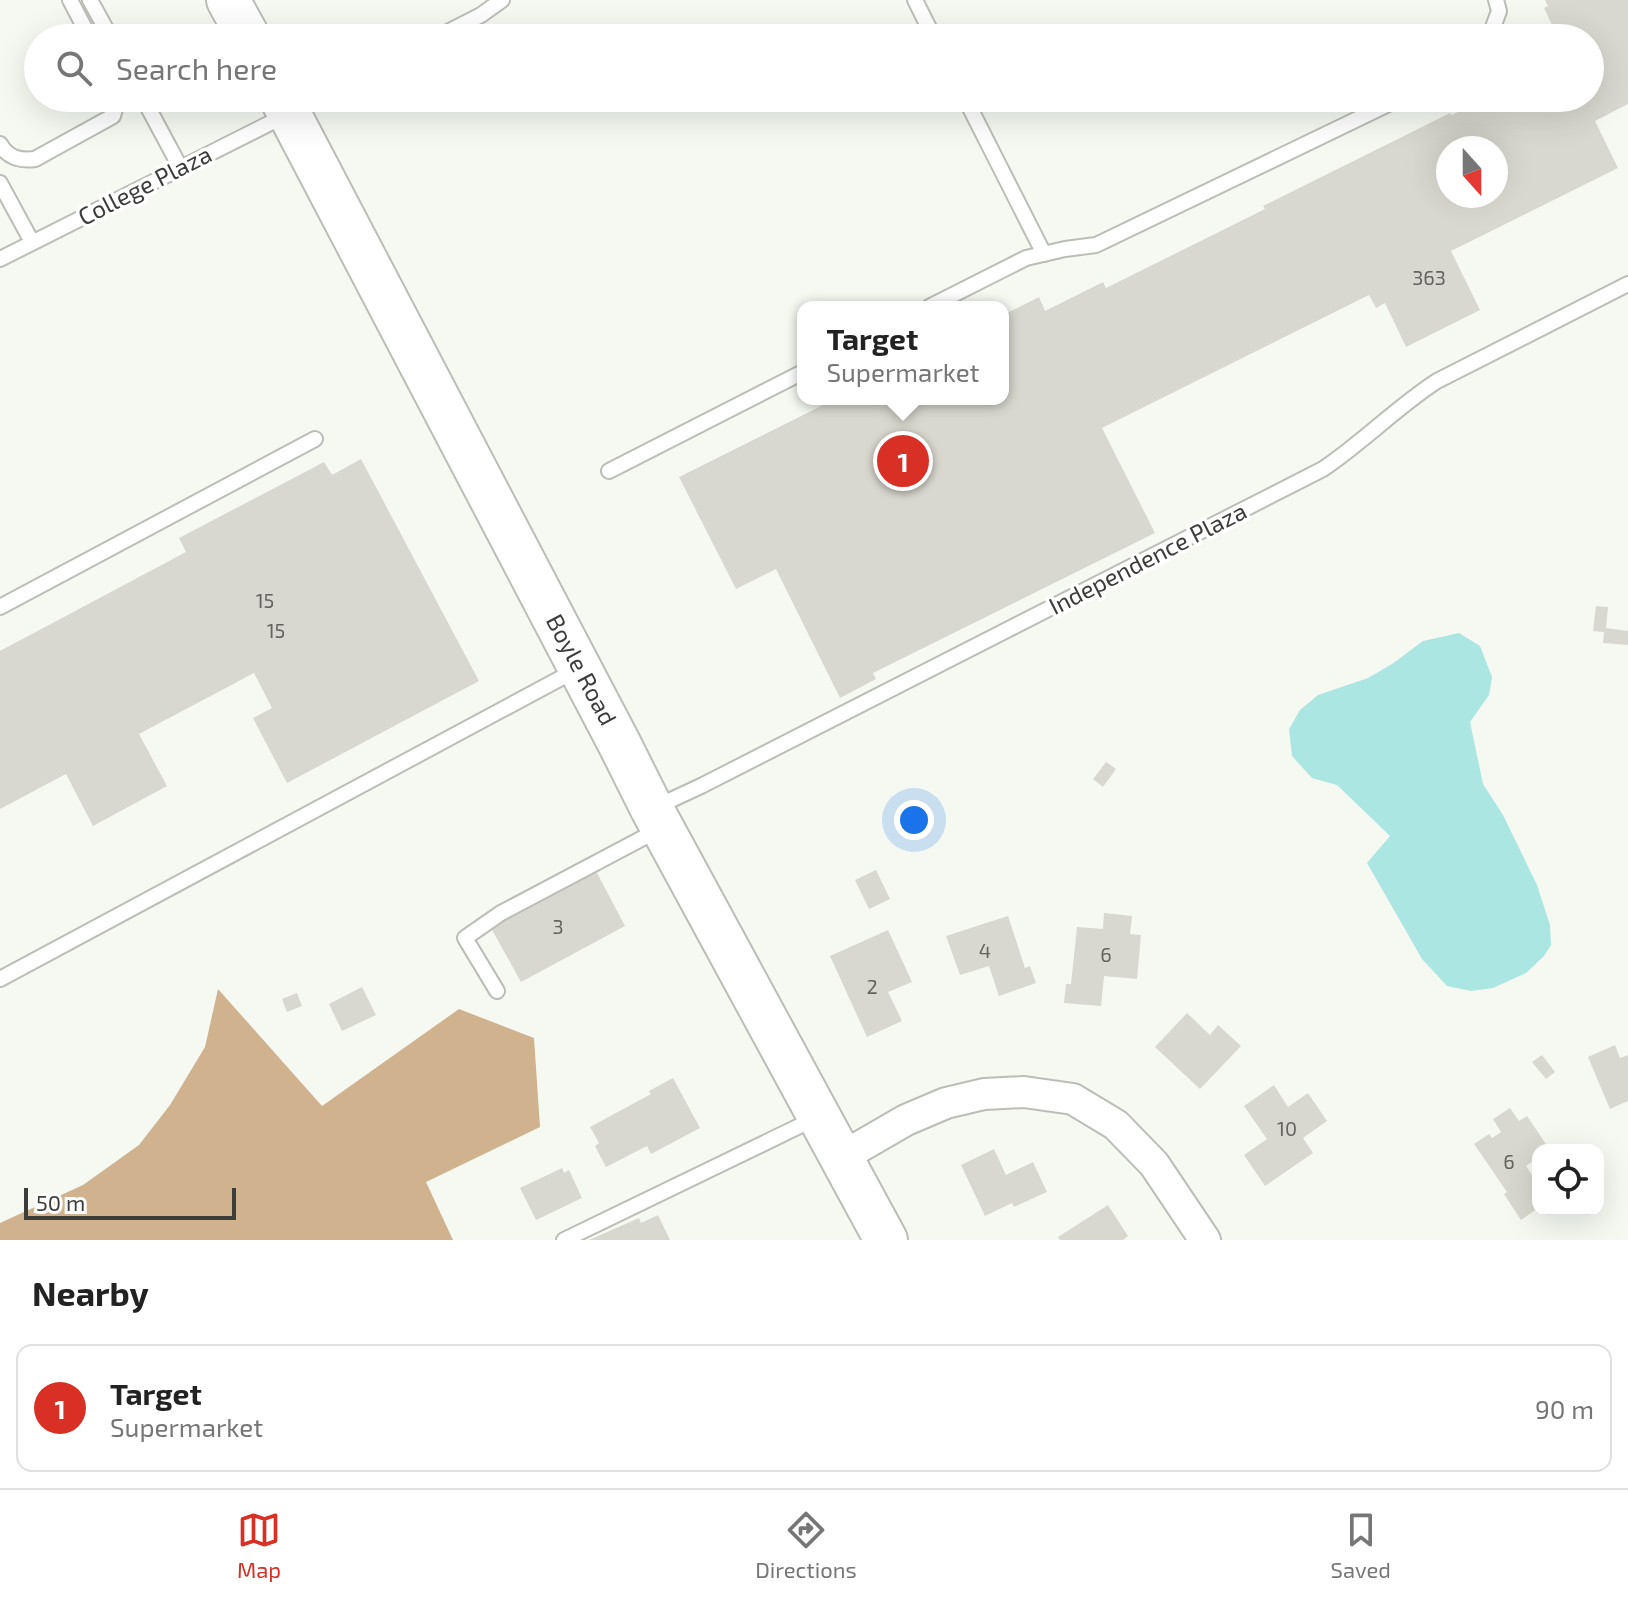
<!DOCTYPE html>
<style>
body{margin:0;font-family:"Exo 2",sans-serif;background:#f6f6f6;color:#222}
.controls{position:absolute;right:24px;bottom:24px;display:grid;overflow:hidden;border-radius:16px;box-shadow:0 8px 32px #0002}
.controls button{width:72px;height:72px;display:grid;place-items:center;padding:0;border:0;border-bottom:2px solid #e0e0e0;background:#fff;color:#222;font:40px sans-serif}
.compass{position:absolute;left:1436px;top:136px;width:72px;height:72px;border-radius:50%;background:#fff;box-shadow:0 8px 32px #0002;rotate:159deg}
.scale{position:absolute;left:24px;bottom:20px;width:212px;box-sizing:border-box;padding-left:8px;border:4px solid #3c3d3a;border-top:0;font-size:22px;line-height:28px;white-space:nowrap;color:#3c3d3a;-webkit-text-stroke:6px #fff;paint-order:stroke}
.you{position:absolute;left:914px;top:820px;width:28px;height:28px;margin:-20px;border:6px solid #fff;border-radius:50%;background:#1a73e8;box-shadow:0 0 0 12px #1a73e833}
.badge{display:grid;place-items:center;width:52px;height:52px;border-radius:50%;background:#d93025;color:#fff;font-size:26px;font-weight:700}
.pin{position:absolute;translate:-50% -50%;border:4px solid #fff;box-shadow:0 2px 8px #0006}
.popup{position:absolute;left:797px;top:301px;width:212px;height:104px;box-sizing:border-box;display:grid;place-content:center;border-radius:16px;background:#fff;filter:drop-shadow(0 2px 6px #0005);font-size:26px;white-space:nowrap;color:#767676}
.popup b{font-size:30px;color:#222}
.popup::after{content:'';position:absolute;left:50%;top:100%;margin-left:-16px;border:16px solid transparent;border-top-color:#fff}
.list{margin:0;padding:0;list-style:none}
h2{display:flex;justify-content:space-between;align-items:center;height:104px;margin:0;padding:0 32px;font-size:34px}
h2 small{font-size:26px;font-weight:400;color:#767676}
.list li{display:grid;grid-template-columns:52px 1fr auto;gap:24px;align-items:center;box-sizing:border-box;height:128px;margin:0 16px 16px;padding:0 16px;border:2px solid #e0e0e0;border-radius:16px}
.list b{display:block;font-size:30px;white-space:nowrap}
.list p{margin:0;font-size:26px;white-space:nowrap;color:#767676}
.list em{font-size:26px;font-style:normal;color:#767676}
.icon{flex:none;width:44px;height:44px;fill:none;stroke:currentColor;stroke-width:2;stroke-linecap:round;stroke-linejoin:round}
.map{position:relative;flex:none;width:1628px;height:1240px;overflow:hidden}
.search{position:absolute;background:#fff;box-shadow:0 8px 32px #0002;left:24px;right:24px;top:24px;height:88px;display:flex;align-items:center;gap:20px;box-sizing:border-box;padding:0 28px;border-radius:44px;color:#767676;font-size:30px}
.sheet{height:248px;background:#fff}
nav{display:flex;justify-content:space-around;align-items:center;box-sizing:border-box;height:112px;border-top:2px solid #e0e0e0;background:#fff;font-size:22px;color:#767676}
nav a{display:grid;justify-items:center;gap:4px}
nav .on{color:#d93025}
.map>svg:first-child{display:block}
.forest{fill:#d0b28f}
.water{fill:#ace6e2}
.building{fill:#d9d8d0;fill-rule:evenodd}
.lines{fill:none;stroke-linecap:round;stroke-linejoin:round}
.lane-casing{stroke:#babeb7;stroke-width:18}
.street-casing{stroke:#babeb7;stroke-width:34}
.secondary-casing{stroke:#babeb7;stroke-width:46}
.lane{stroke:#fff;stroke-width:14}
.street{stroke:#fff;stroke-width:30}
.secondary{stroke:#fff;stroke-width:42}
.labels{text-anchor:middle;stroke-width:7;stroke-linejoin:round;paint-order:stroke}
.number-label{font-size:20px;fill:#636460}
.street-label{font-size:24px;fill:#3c3d3a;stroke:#fff}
</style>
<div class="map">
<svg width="1628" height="1240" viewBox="0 0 1628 1240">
<rect width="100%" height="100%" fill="#f5f9f2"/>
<path class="forest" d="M 218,989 L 322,1106 L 459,1009 L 534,1038 L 540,1127 L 426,1182 L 453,1240 L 0,1240 L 0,1223 L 83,1185 L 139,1145 L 170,1105 L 205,1047 Z"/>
<path class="water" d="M 1459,633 L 1480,646 L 1492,677 L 1489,695 L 1470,722 L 1483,784 L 1503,815 L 1537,885 L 1550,925 L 1551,945 L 1544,956 L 1526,973 L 1493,988 L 1471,991 L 1447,986 L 1422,959 L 1367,863 L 1390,836 L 1337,785 L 1312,778 L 1292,756 L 1289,729 L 1300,710 L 1318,695 L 1368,678 L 1392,664 L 1423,641 Z"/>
<g class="building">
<path d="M 1545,0 L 1628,0 L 1628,104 L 1595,121 L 1618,168 L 1451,251 L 1480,310 L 1406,347 L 1385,303 L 1376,308 L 1369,295 L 1102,428 L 1155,533 L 873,673 L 876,679 L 840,698 L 776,569 L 736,589 L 679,477 L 835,399 L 1003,399 L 1003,315 L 1039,297 L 1045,311 L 1103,282 L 1106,288 L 1265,209 L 1263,206 L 1450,113 L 1452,115 L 1486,98 L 1590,98 L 1590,38 L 1554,38 L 1553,27 L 1544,8 L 1548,6 ZM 1448,148 L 1496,148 L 1496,196 L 1448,196 Z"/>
<path d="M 361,459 L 479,681 L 287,783 L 253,718 L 272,708 L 254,673 L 139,734 L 167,786 L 93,826 L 66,774 L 0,809 L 0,651 L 186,552 L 179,538 L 324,462 L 332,475 Z"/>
<path d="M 1596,606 L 1608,607 L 1606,628 L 1628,631 L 1628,645 L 1603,643 L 1604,632 L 1593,631 Z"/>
<path d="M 1106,762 L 1116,769 L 1103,787 L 1093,779 Z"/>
<path d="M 876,870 L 890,899 L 869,909 L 855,880 Z"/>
<path d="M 596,871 L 625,926 L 521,982 L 491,928 Z"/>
<path d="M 1104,913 L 1132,916 L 1130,934 L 1141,935 L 1137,979 L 1104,976 L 1101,1006 L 1064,1003 L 1066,984 L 1071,984 L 1077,927 L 1103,929 Z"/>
<path d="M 1008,916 L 1025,968 L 1030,966 L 1036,983 L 999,996 L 989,966 L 960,975 L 946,936 Z"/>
<path d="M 888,930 L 912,982 L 888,992 L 902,1021 L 867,1037 L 830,956 Z"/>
<path d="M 362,987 L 376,1015 L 342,1031 L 329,1004 Z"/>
<path d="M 297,993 L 302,1006 L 287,1012 L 282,999 Z"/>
<path d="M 1187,1013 L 1210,1035 L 1218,1025 L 1241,1046 L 1200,1089 L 1155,1047 Z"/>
<path d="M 1615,1045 L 1620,1058 L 1628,1055 L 1628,1101 L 1610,1109 L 1588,1057 Z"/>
<path d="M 1542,1055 L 1555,1072 L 1546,1079 L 1532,1062 Z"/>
<path d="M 673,1078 L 700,1128 L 651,1154 L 647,1146 L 606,1167 L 595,1146 L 599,1143 L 590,1127 L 651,1094 L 649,1091 Z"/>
<path d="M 1274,1085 L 1288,1107 L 1308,1093 L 1327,1121 L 1303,1138 L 1313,1153 L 1265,1186 L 1244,1155 L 1267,1139 L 1244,1106 Z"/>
<path d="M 1510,1108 L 1519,1121 L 1527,1116 L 1550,1150 L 1538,1150 L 1538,1158 L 1526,1166 L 1538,1184 L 1538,1208 L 1521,1220 L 1504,1194 L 1507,1192 L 1474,1144 L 1489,1134 L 1492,1138 L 1501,1132 L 1493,1119 Z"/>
<path d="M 994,1149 L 1006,1175 L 1033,1162 L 1047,1192 L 1014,1207 L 1012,1203 L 985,1216 L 961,1165 Z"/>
<path d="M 562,1168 L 564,1173 L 569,1170 L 582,1198 L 536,1220 L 520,1188 Z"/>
<path d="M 1108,1205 L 1128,1236 L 1123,1240 L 1060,1240 L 1058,1237 Z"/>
<path d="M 658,1215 L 670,1240 L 589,1240 L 639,1218 L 641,1223 Z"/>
</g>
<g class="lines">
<g class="lane-casing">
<g id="lane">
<path d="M 70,0 L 90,38"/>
<path d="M 90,0 L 111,38"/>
<path d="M 915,0 L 934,38"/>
<path d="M 436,38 L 481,15 L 502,0"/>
<path d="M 1489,38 L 1499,11 L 1496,0"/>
<path d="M 143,98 L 180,167"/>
<path d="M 965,98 L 1044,254"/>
<path d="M 0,144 C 8,158 20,161 35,159 L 113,116 L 118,98"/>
<path d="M 0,183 L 32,242"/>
<path d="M 0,259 L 320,98"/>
<path d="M 929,307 L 1026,258 L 1065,249 L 1096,245 L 1401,98"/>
<path d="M 609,471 L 803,372"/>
<path d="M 0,607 L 315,439"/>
<path d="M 656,807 L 701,786 L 1323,469 C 1363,442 1397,407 1437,381 L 1628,284"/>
<path d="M 0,979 L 576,670"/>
<path d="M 497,991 L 465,938 L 501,913 L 658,830"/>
<path d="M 564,1240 L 816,1118"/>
</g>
</g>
<g class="street-casing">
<path id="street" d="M 842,1157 L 906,1120 L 946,1103 L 984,1094 L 1024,1092 L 1073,1099 L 1116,1125 L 1154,1164 L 1205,1240"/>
</g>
<g class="secondary-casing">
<g id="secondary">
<path d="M 228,0 L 249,38"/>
<path d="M 281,98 L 620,745 L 652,809 L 886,1240"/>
</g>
</g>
<use href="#lane" class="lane"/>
<use href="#street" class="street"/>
<use href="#secondary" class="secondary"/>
</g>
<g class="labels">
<g class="number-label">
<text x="1429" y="285">363</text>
<text x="265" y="608">15</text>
<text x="276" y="638">15</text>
<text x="558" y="934">3</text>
<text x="985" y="958">4</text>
<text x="1106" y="962">6</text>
<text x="872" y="994">2</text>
<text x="1287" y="1136">10</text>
<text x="1509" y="1169">6</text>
</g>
<g class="street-label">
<text transform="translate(145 186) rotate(-27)" y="8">College Plaza</text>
<text transform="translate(1148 559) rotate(-27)" y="8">Independence Plaza</text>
<text transform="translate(581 670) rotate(62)" y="8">Boyle Road</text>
</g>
</g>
</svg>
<div class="controls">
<button><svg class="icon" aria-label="locate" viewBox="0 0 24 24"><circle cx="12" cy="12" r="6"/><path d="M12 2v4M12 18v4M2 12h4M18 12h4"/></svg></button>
</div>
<svg class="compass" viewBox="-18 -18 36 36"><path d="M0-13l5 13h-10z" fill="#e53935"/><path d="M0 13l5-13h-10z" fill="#767676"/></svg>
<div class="scale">50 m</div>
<div class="you"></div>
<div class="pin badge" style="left:903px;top:461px">1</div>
<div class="popup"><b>Target</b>Supermarket</div>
<div class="search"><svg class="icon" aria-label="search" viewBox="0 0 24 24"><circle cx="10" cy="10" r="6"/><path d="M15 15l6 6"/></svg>Search here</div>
</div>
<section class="sheet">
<h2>Nearby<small></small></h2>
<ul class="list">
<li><span class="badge">1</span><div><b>Target</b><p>Supermarket</p></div><em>90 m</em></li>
</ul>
</section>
<nav>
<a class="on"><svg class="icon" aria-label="map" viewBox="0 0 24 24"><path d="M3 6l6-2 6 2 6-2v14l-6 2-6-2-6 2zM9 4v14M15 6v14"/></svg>Map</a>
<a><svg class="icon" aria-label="directions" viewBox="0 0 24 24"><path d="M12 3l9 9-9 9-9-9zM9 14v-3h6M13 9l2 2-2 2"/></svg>Directions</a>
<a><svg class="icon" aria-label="saved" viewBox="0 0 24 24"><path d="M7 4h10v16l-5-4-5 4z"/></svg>Saved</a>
</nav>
